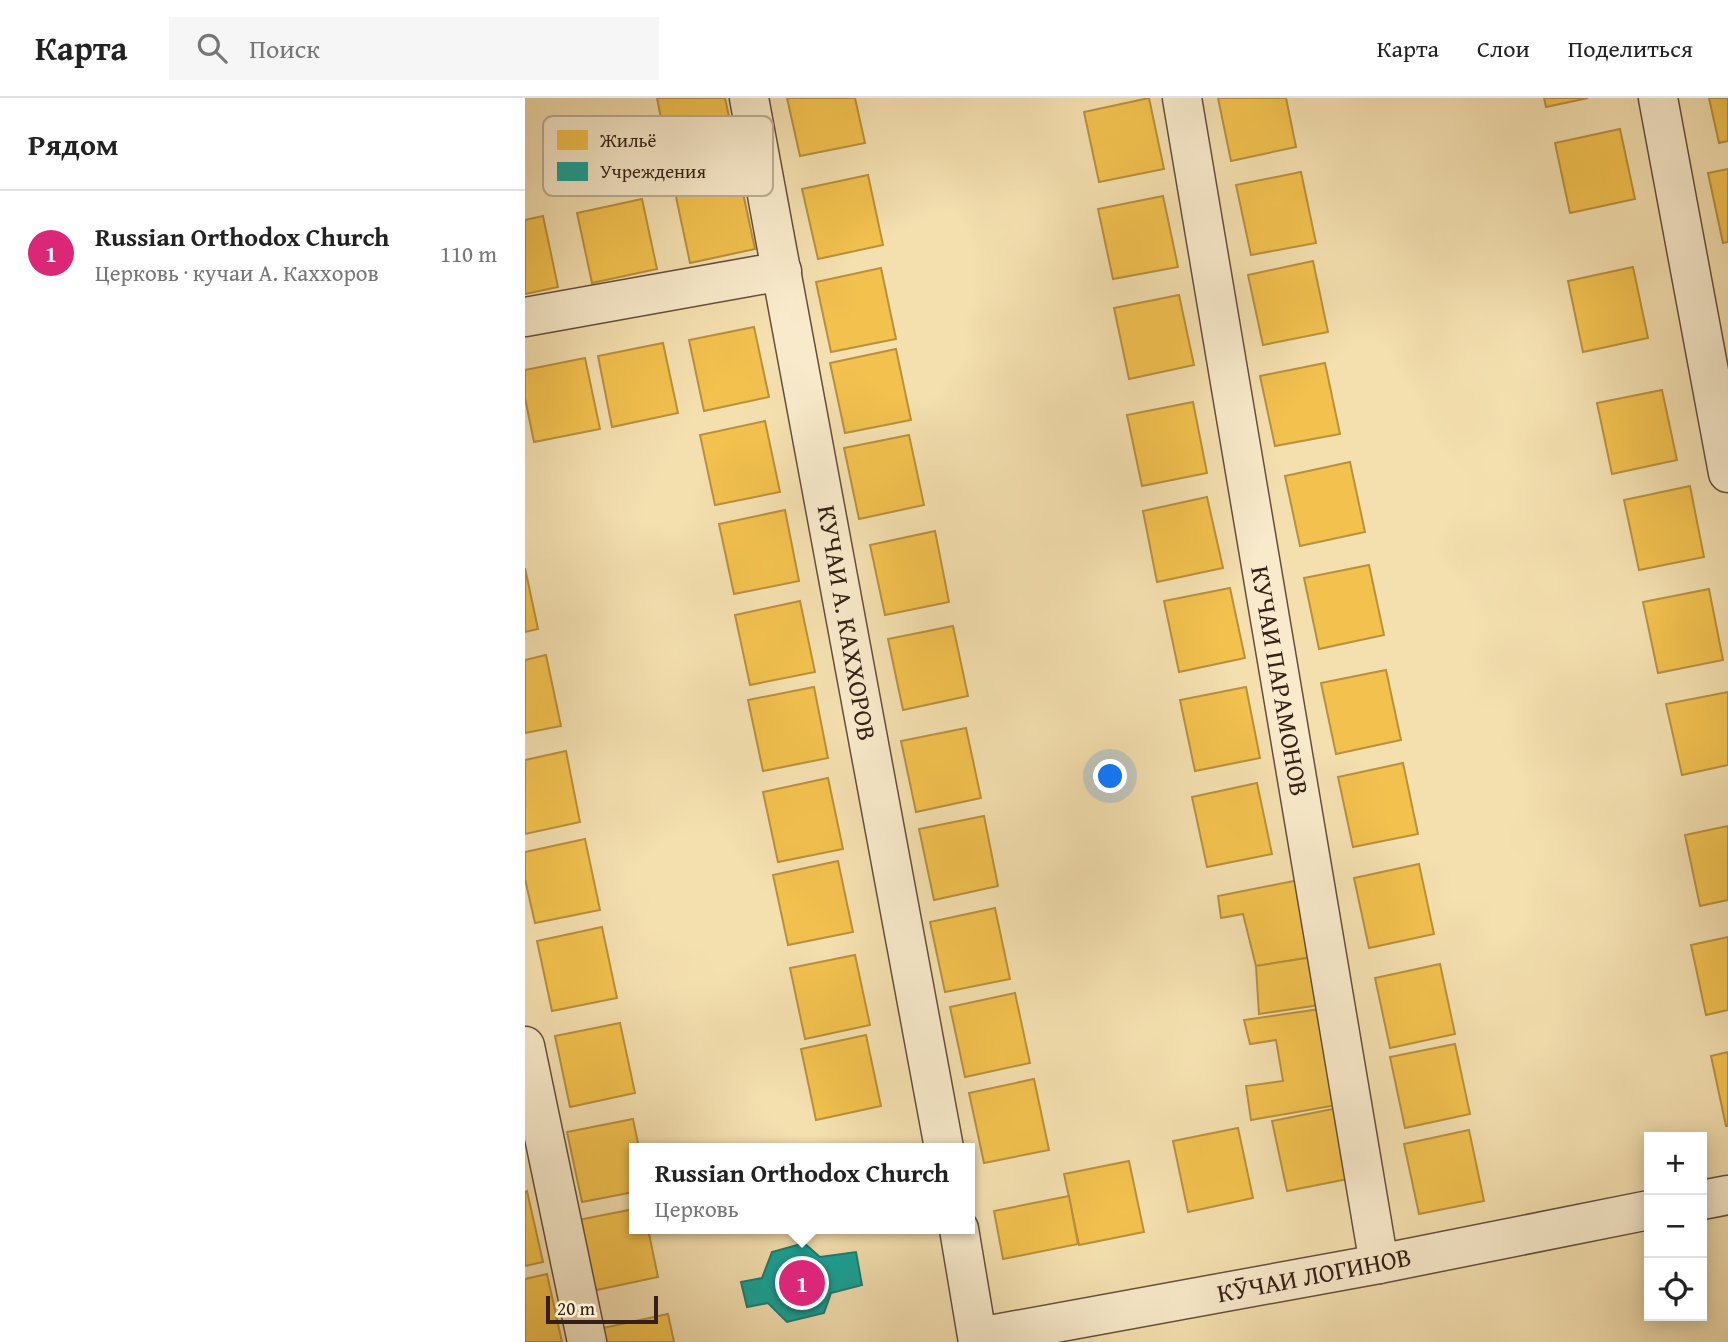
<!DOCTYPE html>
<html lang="ru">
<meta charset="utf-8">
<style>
body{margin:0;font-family:"Gentium Book Plus",serif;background:#f6f6f6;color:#222}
.controls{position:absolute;right:21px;bottom:21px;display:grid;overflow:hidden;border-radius:0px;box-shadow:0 4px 18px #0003}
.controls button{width:63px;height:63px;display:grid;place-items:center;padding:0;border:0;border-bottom:2px solid #e0e0e0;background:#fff;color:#222;font:35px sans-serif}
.scale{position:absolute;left:21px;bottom:18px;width:112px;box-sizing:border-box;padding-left:7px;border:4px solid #351f16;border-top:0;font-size:19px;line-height:24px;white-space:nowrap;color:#351f16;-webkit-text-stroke:5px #f8eacb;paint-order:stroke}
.you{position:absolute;left:586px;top:679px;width:24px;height:24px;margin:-18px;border:5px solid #fff;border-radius:50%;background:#1a73e8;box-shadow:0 0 0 10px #1a73e833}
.badge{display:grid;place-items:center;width:46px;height:46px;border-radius:50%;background:#db2777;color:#fff;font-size:23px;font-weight:700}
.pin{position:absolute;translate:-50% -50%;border:4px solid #fff;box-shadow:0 2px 7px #0006}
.popup{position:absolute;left:104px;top:1045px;width:346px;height:91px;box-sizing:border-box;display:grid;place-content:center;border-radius:0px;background:#fff;filter:drop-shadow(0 2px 5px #0005);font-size:23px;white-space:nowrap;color:#767676}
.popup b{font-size:26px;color:#222}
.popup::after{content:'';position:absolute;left:50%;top:100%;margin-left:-14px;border:14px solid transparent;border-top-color:#fff}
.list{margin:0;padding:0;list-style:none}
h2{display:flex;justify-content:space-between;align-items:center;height:91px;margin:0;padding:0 28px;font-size:30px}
h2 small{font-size:23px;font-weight:400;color:#767676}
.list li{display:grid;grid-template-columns:46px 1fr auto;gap:21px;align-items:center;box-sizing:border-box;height:126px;padding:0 28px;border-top:2px solid #e0e0e0}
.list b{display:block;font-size:26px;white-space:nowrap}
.list p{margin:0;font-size:23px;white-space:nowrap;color:#767676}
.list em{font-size:23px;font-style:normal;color:#767676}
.icon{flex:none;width:38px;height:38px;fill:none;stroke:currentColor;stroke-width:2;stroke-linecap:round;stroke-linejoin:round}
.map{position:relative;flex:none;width:1203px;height:1244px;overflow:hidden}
header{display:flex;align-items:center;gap:42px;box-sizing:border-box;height:98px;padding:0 35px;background:#fff;border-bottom:2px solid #e0e0e0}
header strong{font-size:33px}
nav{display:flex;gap:38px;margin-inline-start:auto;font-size:24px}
.search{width:490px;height:63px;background:#f6f6f6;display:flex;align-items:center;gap:18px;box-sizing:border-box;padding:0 24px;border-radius:0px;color:#767676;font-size:26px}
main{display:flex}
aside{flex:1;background:#fff}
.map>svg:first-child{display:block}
.homes{fill:#f2c14e;stroke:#b9903d;stroke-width:2}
.public{fill:#17a398;stroke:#207b71;stroke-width:2}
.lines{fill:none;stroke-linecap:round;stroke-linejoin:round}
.minor-casing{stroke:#654f3c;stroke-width:41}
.minor{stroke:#f8eacb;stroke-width:38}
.labels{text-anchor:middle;stroke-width:7;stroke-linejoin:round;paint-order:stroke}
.street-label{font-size:26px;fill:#351f16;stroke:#f8eacb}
.key{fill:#f8eacb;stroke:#bead95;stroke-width:2}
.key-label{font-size:19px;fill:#351f16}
</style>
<header>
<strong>Карта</strong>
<div class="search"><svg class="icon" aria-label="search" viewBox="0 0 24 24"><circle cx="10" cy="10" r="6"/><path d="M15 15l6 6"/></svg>Поиск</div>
<nav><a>Карта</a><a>Слои</a><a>Поделиться</a></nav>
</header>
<main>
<aside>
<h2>Рядом<small></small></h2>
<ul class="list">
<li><span class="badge">1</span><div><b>Russian Orthodox Church</b><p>Церковь · кучаи А. Каххоров</p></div><em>110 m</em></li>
</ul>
</aside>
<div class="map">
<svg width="1203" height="1244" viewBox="0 0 1203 1244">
<rect width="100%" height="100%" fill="#f4dfaf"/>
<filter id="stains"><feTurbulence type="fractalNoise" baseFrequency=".00286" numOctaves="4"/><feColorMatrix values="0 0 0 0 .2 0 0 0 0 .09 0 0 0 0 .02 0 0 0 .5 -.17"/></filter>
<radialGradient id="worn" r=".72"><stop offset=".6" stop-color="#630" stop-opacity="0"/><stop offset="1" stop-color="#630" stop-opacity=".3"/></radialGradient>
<g class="homes">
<path d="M 132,0 L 200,0 L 209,42 L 143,56 Z"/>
<path d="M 262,0 L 330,0 L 340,45 L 275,58 Z"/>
<path d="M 624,0 L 639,71 L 574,84 L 559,14 Z"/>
<path d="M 693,0 L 761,0 L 771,49 L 706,63 Z"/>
<path d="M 1019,0 L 1063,0 L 1021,9 Z"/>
<path d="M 1184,0 L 1203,0 L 1203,43 L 1194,45 Z"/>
<path d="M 1095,31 L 1110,101 L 1045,115 L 1030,45 Z"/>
<path d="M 1203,71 L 1203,144 L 1198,145 L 1183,75 Z"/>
<path d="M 776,74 L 791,145 L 726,157 L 711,87 Z"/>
<path d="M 343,77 L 358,147 L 293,161 L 277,91 Z"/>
<path d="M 215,81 L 230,151 L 165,165 L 150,94 Z"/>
<path d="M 638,98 L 653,169 L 588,181 L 573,111 Z"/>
<path d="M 117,101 L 132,171 L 67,185 L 52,115 Z"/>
<path d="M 18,118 L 33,189 L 0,196 L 0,122 Z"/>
<path d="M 788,163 L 803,234 L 738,247 L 723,177 Z"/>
<path d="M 1108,169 L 1123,240 L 1058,254 L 1043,183 Z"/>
<path d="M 356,170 L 371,241 L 306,254 L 291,184 Z"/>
<path d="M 654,197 L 669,267 L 604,281 L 589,210 Z"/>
<path d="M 229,229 L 244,299 L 179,313 L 164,242 Z"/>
<path d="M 138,245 L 153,315 L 87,329 L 73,258 Z"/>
<path d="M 371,251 L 386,322 L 320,335 L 305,265 Z"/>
<path d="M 60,260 L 75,331 L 9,344 L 0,300 L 0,272 Z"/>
<path d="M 800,265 L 815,336 L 750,348 L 735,278 Z"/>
<path d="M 1137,292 L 1152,362 L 1087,376 L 1072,305 Z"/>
<path d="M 668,304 L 682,375 L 617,388 L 602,317 Z"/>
<path d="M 240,323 L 255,394 L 190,407 L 175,337 Z"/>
<path d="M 384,337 L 399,407 L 334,421 L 319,350 Z"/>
<path d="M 825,364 L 840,434 L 775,448 L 760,378 Z"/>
<path d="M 1165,388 L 1179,459 L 1114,472 L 1099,402 Z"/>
<path d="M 682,399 L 698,470 L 632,484 L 618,413 Z"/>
<path d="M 260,412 L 274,483 L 209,496 L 194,426 Z"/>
<path d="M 410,433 L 424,504 L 360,517 L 345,447 Z"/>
<path d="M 844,467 L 859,537 L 794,551 L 779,480 Z"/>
<path d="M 0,470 L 13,531 L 0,534 Z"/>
<path d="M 705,490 L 720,560 L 654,574 L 639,503 Z"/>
<path d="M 1184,491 L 1198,562 L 1133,575 L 1118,504 Z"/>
<path d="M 275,503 L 290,574 L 225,587 L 210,517 Z"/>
<path d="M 428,528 L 443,598 L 378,612 L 363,541 Z"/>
<path d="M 21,557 L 36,628 L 0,635 L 0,562 Z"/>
<path d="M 861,572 L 876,642 L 811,656 L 796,585 Z"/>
<path d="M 289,589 L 303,660 L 238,673 L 223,602 Z"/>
<path d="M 721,589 L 735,660 L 670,673 L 655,602 Z"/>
<path d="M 1203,594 L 1203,667 L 1157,677 L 1141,606 Z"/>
<path d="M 441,630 L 456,700 L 391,714 L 376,643 Z"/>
<path d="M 41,653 L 55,724 L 0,736 L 0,662 Z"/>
<path d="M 878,665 L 893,736 L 828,749 L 813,679 Z"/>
<path d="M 303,680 L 318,751 L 253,764 L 238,694 Z"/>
<path d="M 732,685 L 747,756 L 682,769 L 667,699 Z"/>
<path d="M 459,718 L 473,788 L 409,802 L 394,731 Z"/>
<path d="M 1203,728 L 1203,802 L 1175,808 L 1160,737 Z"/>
<path d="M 60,741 L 75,812 L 10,825 L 0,781 L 0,754 Z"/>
<path d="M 313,763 L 328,834 L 263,847 L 248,777 Z"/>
<path d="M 894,766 L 909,836 L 844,850 L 829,780 Z"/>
<path d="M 774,782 L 788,859 L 731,868 L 718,816 L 696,820 L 693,798 Z"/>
<path d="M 470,810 L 485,881 L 420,894 L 405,824 Z"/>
<path d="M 77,829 L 92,900 L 27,913 L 12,843 Z"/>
<path d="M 1203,839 L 1203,912 L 1181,917 L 1166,847 Z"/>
<path d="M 330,857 L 345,927 L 280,941 L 265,870 Z"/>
<path d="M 788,859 L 795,907 L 734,916 L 731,868 Z"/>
<path d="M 915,866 L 930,936 L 865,950 L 850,880 Z"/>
<path d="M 490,895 L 505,965 L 440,979 L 425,909 Z"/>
<path d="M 795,911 L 812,1007 L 726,1022 L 721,988 L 758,983 L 751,942 L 725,946 L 719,922 Z"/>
<path d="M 95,925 L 110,995 L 45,1009 L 30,938 Z"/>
<path d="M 341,937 L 356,1008 L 291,1022 L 276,951 Z"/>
<path d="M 930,946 L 945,1016 L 880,1030 L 865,959 Z"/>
<path d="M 1203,954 L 1203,1028 L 1201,1028 L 1186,958 Z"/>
<path d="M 509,981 L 524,1052 L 459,1065 L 444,995 Z"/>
<path d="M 813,1010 L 828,1080 L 762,1093 L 747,1023 Z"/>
<path d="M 108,1021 L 114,1050 L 109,1050 L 109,1094 L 57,1104 L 42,1034 Z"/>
<path d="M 713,1030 L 728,1100 L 663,1114 L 648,1043 Z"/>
<path d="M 944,1032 L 959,1103 L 894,1116 L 879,1046 Z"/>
<path d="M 604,1063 L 619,1134 L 554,1147 L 539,1076 Z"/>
<path d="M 2,1093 L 18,1164 L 0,1168 L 0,1094 Z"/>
<path d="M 544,1098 L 553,1146 L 478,1161 L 469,1113 Z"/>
<path d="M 109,1111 L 109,1131 L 123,1131 L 133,1179 L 67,1193 L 53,1122 Z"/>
<path d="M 22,1176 L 37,1244 L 0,1244 L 0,1181 Z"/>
<path d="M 143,1216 L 149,1244 L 81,1244 L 78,1230 Z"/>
</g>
<path class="public" d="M 279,1145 L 295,1159 L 331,1154 L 337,1187 L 306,1195 L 299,1215 L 262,1224 L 243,1205 L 222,1209 L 216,1184 L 237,1180 L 247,1154 Z"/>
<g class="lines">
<g class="minor-casing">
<g id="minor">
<path d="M 224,0 L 419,1050"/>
<path d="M 657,0 L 854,1166"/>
<path d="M 1133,0 L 1203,375"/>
<path d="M 0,219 L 257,173"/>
<path d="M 0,948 L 62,1244"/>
<path d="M 1177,1102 L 1203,1097"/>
<path d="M 434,1131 L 453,1244"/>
<path d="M 454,1239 L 854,1166 L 1124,1112"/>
</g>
</g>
<use href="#minor" class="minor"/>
</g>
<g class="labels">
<g class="street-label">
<text transform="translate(322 525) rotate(80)" y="9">КУЧАИ А. КАХХОРОВ</text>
<text transform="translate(755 583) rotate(80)" y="9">КУЧАИ ПАРАМОНОВ</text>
<text transform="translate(789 1177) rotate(-11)" y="9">КӮЧАИ ЛОГИНОВ</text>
</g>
</g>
<rect x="18" y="18" width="230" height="80" rx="10" class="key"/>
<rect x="32" y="32" width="31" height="20" fill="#f2c14e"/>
<rect x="32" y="64" width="31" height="19" fill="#17a398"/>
<g class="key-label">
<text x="75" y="49">Жильё</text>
<text x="75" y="80">Учреждения</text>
</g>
<rect width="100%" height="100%" filter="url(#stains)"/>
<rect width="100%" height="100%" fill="url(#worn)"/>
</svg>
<div class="controls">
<button>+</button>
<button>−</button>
<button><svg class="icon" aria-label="locate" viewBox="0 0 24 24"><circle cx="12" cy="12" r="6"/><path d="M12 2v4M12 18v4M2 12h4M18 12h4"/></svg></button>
</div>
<div class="scale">20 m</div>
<div class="you"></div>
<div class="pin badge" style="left:277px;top:1185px">1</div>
<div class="popup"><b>Russian Orthodox Church</b>Церковь</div>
</div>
</main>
